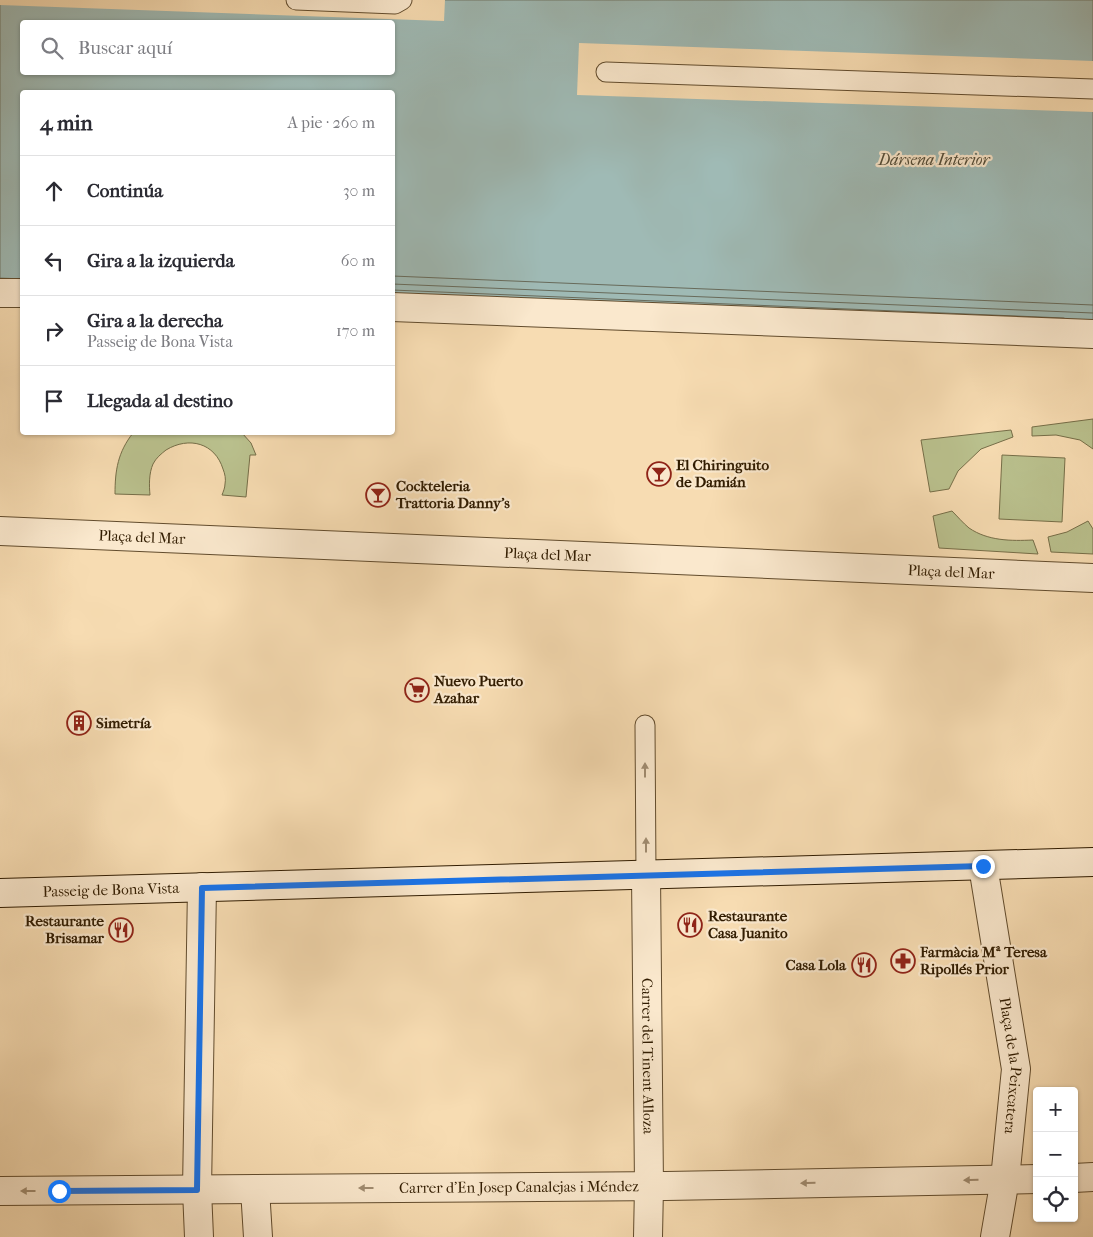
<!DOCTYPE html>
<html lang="es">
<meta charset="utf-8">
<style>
body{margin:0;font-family:"IM FELL French Canon",serif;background:#f2f2f3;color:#2b2b33}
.controls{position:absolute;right:15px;bottom:15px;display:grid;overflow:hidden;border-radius:5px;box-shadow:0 1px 4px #0004}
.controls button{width:45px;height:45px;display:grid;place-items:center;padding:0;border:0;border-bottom:1px solid #e1e1e2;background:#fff;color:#2b2b33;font:25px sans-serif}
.stop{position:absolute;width:15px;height:15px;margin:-11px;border:4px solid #1a73e8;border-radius:50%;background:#fff}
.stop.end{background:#1a73e8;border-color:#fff;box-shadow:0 1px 5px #0008}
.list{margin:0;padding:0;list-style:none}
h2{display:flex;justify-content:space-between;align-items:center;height:65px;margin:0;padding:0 20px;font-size:21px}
h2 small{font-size:16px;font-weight:400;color:#7c7c81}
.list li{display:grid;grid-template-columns:32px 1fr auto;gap:15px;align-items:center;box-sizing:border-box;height:70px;padding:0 20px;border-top:1px solid #e1e1e2}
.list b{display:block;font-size:19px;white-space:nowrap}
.list p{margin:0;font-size:16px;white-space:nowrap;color:#7c7c81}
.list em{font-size:16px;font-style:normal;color:#7c7c81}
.icon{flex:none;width:28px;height:28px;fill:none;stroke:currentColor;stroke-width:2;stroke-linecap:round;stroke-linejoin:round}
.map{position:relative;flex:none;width:1093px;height:1237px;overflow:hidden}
.search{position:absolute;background:#fff;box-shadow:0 1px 4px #0004;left:20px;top:20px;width:375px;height:55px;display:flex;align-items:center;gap:12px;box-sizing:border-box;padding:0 18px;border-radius:5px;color:#7c7c81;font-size:19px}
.panel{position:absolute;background:#fff;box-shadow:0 1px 4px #0004;left:20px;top:90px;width:375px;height:345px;border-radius:5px}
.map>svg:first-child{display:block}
.green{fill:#bac18e;stroke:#766e48}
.water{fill:#9fbab5;stroke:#737b6d;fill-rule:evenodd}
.pier{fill:#f7dcb2}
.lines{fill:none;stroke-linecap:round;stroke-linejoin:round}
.shore{stroke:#686b5b;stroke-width:1}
.lane-casing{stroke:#624c2d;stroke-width:21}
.street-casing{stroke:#624c2d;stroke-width:30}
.secondary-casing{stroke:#311c01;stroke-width:30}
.lane{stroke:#fae8cd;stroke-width:19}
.street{stroke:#fae8cd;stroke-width:28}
.secondary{stroke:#fae8cd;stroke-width:28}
.oneway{fill:#a08c71}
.route{stroke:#1a73e8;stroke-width:6}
.labels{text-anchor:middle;stroke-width:4.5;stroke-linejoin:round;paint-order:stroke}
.poi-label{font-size:15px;font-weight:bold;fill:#311c01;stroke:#fae8cd;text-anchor:start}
.street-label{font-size:15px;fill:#311c01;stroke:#fae8cd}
.water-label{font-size:16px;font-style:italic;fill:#524b37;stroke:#fae8cd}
</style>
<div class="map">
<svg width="1093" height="1237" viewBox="0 0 1093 1237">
<rect width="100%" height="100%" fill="#f7dcb2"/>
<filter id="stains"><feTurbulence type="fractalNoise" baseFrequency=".004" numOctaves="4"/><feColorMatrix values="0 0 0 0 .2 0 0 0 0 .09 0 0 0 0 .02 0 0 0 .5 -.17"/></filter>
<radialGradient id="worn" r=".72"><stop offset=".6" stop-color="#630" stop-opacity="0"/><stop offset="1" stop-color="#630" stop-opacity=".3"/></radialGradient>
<g class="green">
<path d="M 1093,419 L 1093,449 L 1080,440 L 1056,435 L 1032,436 L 1032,427 Z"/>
<path d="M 1011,430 L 1013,437 L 981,449 L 958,471 L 949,489 L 930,492 L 921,440 Z"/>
<path d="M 133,433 L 242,433 L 251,443 L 256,455 L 250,455 L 246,497 L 222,495 C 223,492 225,488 225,484 C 226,479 225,474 223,469 C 215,443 189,436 166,450 C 161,454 156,458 153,464 C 149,473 149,485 150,495 L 115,494 C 115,470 118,452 133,433 Z"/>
<path d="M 1002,455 L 1065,458 L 1062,522 L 999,519 Z"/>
<path d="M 952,511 C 957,516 963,523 969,528 C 988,541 1011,541 1033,540 L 1038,554 L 939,548 L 933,516 Z"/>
<path d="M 1088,521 L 1093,529 L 1093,554 L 1051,552 L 1048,537 L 1067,532 Z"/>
</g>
<path class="water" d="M 0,0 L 1093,0 L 1093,324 L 393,295 L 392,92 L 22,92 L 22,279 L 0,278 ZM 22,22 L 392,22 L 392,72 L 22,72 Z"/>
<g class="pier">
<path d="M 0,0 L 445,0 L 444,21 L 0,5 Z"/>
<path d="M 579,43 L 1093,61 L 1093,112 L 577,95 Z"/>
</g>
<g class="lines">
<g class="shore">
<path d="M 392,276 L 1093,305"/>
<path d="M 392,284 L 1093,313"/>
<path d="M 392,290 L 1064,318"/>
</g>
<g class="lane-casing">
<g id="lane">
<path d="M 296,0 L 395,4 L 402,0"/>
<path d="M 606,72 L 1093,89"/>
<path d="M 645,725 L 646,875"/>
</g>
</g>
<g class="street-casing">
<g id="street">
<path d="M 0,293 L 22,293"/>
<path d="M 392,307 L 1093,334"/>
<path id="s1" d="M 0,531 L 1093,578"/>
<path id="s2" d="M 983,866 L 1016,1069 L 1005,1179 L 995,1237"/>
<path id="s3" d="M 646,875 L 649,1186 L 648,1237"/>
<path d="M 1074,1178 L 1093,1177"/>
<path d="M 255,1189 L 258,1237"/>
<path id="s4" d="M 0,1191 L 666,1186 L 1037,1179"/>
<path d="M 199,1237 L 197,1190 L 202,887"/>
</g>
</g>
<g class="secondary-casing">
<g id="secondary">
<path id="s5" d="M 0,893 L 1093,862"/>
</g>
</g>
<use href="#lane" class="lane"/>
<use href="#street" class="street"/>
<use href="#secondary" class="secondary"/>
</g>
<defs><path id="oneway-solid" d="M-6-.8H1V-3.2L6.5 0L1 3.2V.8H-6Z" transform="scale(1.25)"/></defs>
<g class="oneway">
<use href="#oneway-solid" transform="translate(645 770) rotate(-90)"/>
<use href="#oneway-solid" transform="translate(646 845) rotate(-90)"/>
<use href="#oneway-solid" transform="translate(971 1180) rotate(179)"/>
<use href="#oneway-solid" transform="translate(808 1183) rotate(179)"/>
<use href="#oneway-solid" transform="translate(366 1188) rotate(180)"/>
<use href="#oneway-solid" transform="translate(28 1191) rotate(180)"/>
</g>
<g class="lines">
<path class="route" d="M 59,1191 L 197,1190 L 202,888 L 983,866"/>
</g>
<defs>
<g id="bar-ring" transform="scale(1.25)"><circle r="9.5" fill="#fae8cd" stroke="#8f2418" stroke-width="1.5"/><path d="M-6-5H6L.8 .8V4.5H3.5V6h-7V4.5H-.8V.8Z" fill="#8f2418"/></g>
<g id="supermarket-ring" transform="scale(1.25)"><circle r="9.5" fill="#fae8cd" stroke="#8f2418" stroke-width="1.5"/><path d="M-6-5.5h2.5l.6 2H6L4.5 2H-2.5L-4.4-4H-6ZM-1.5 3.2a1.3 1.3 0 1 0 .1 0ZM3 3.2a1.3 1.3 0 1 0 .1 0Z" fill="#8f2418"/></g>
<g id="building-ring" transform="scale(1.25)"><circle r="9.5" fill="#fae8cd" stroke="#8f2418" stroke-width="1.5"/><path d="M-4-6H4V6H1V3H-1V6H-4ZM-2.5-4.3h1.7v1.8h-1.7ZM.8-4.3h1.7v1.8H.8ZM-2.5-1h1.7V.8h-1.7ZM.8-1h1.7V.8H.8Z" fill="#8f2418"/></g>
<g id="restaurant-ring" transform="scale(1.25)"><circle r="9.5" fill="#fae8cd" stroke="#8f2418" stroke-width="1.5"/><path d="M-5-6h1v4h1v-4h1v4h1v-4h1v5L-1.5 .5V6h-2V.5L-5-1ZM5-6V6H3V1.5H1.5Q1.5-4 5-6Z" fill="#8f2418"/></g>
<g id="pharmacy-ring" transform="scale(1.25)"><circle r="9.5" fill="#fae8cd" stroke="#8f2418" stroke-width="1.5"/><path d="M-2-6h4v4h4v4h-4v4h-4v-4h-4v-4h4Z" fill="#8f2418"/></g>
</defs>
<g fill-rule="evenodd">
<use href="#bar-ring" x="659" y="474"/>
<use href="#bar-ring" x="378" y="495"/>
<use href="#supermarket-ring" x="417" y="690"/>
<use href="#building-ring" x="79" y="723"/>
<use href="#restaurant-ring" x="690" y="925"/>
<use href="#restaurant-ring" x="121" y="930"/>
<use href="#pharmacy-ring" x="903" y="961"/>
<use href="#restaurant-ring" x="864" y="965"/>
</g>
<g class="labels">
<g class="poi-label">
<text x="676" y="470">El Chiringuito<tspan x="676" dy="17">de Damián</tspan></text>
<text x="396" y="491">Cockteleria<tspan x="396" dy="17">Trattoria Danny's</tspan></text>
<text x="434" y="686">Nuevo Puerto<tspan x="434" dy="17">Azahar</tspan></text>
<text x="96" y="728">Simetría</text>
<text x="708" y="921">Restaurante<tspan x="708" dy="17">Casa Juanito</tspan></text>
<text x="104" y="926" text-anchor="end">Restaurante<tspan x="104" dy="17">Brisamar</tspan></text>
<text x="920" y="957">Farmàcia Mª Teresa<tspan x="920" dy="17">Ripollés Prior</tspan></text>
<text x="846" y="970" text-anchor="end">Casa Lola</text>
</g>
<g class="street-label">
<text dy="5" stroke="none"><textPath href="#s1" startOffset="142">Plaça del Mar</textPath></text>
<text dy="5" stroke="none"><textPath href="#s1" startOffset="548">Plaça del Mar</textPath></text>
<text dy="5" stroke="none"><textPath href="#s1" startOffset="952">Plaça del Mar</textPath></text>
<text dy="5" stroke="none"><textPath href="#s5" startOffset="111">Passeig de Bona Vista</textPath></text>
<text dy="5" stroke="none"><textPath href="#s3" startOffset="181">Carrer del Tinent Alloza</textPath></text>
<text dy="5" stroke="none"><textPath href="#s2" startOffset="202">Plaça de la Peixcatera</textPath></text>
<text dy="5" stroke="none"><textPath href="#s4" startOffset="519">Carrer d'En Josep Canalejas i Méndez</textPath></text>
</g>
<g class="water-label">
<text x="934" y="165">Dársena Interior</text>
</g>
</g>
<rect width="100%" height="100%" filter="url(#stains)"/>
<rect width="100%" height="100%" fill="url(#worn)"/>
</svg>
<div class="controls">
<button>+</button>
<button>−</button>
<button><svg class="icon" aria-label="locate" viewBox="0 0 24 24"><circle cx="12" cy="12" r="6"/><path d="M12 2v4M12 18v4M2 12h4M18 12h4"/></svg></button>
</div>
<div class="stop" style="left:59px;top:1191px"></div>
<div class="stop end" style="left:983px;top:866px"></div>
<div class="search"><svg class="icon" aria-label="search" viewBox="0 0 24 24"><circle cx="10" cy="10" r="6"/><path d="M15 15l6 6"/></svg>Buscar aquí</div>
<section class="panel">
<h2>4 min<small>A pie · 260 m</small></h2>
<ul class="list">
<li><svg class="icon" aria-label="ahead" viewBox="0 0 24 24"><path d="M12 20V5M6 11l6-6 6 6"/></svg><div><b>Continúa</b></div><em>30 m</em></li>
<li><svg class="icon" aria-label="left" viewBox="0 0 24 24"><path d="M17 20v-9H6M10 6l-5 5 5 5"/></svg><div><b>Gira a la izquierda</b></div><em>60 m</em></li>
<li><svg class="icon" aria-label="right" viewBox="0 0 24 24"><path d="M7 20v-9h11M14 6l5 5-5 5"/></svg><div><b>Gira a la derecha</b><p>Passeig de Bona Vista</p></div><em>170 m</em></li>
<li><svg class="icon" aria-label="arrive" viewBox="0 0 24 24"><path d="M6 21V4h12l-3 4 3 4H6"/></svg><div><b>Llegada al destino</b></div></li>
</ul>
</section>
</div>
